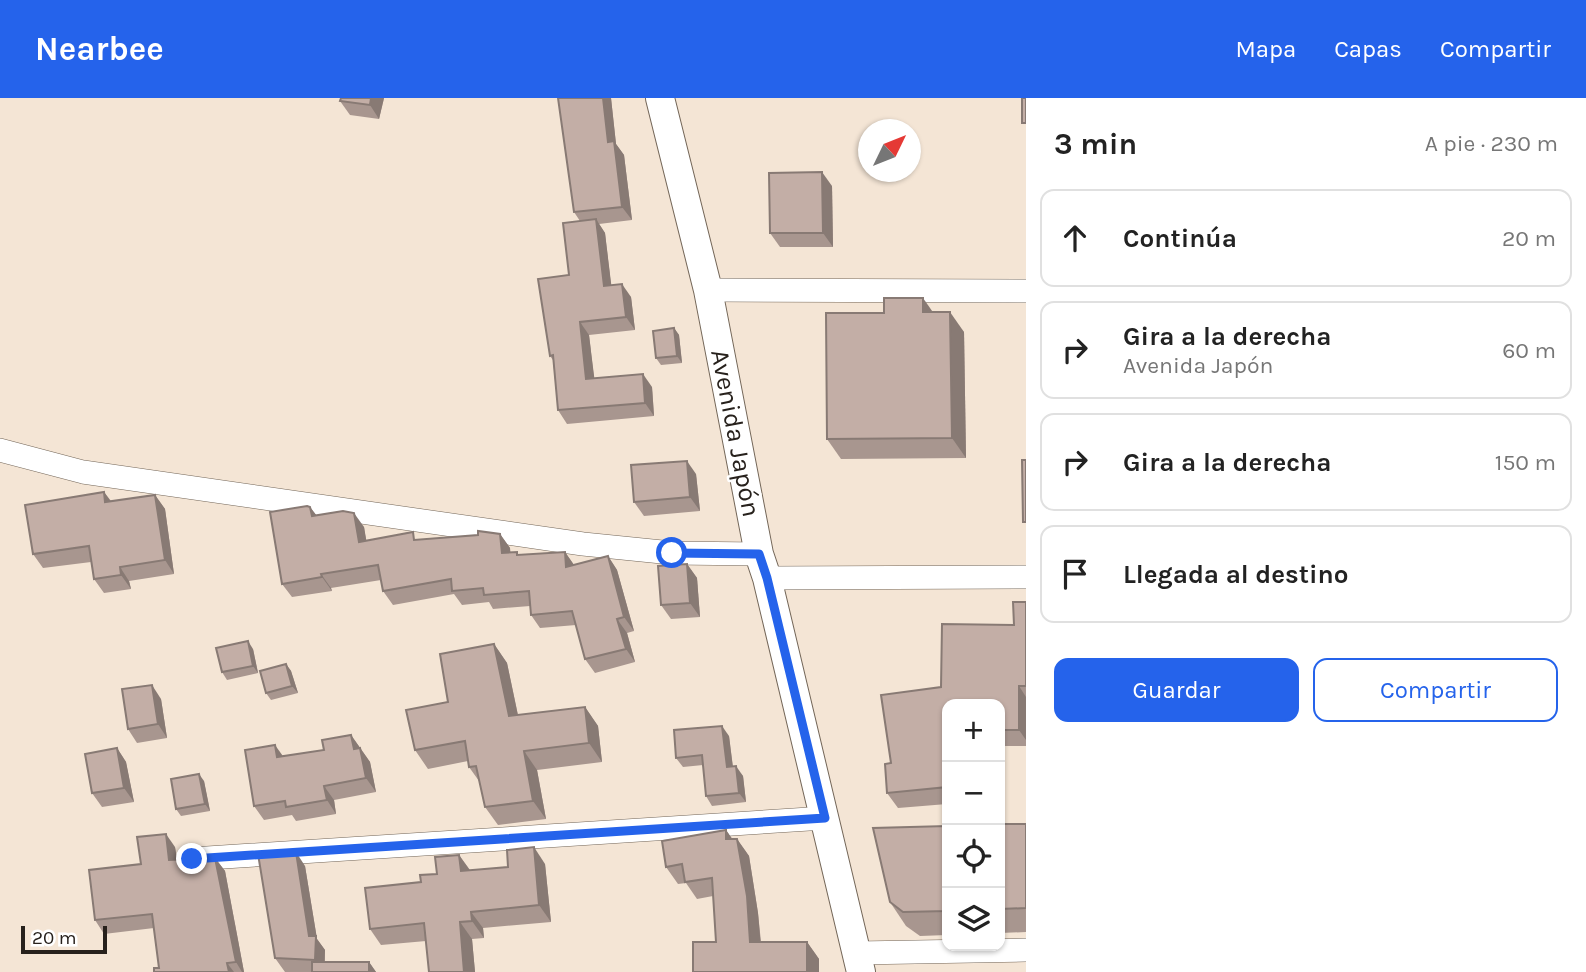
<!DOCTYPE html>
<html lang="es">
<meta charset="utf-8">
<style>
body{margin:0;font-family:Karla,sans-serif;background:#f2f2f2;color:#222}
.controls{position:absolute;right:21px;bottom:21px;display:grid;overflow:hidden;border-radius:14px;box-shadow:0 2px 5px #0004}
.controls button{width:63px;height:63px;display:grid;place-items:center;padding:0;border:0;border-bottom:2px solid #e0e0e0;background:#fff;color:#222;font:35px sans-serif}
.compass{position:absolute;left:858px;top:21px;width:63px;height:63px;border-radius:50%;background:#fff;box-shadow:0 2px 5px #0004;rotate:47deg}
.scale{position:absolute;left:21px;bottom:18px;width:86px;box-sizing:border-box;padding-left:7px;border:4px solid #27211c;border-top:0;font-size:19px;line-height:24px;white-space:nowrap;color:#27211c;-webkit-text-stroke:5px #fff;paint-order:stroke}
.stop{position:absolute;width:21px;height:21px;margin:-16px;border:5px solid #2563eb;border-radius:50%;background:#fff}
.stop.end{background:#2563eb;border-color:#fff;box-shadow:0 2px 7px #0008}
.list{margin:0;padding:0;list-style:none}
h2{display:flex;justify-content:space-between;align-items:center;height:91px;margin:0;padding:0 28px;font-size:30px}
h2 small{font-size:23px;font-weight:400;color:#767676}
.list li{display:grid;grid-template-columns:46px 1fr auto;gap:21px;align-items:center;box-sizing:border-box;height:98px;margin:0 14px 14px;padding:0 14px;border:2px solid #e0e0e0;border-radius:14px}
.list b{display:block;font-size:26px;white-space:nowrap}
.list p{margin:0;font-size:23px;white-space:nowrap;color:#767676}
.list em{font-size:23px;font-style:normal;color:#767676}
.actions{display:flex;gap:14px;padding:21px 28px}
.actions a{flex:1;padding:16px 0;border:2px solid #2563eb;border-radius:14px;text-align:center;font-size:24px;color:#2563eb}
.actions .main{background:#2563eb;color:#fff}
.icon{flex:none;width:38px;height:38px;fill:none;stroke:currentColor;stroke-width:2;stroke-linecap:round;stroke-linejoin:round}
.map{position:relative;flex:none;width:1026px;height:874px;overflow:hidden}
header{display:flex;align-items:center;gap:42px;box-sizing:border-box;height:98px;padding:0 35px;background:#2563eb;color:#fff}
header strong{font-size:33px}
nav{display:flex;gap:38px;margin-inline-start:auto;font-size:24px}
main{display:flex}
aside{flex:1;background:#fff}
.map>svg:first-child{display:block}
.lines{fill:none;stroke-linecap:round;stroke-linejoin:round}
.minor-casing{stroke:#736658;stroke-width:24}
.tertiary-casing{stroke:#736658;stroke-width:30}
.minor{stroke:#fff;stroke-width:23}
.tertiary{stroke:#fff;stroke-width:28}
.wall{fill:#a8968f}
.shaded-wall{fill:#887a74}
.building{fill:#c3aea6;stroke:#887a74;stroke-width:2}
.route{stroke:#2563eb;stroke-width:9}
.labels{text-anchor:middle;stroke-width:5;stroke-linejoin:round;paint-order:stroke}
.street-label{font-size:26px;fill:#27211c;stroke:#fff}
</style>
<header>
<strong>Nearbee</strong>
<nav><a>Mapa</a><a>Capas</a><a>Compartir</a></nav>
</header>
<main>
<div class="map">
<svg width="1026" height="874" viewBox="0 0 1026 874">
<rect width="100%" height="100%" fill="#f4e5d5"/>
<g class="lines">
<g class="minor-casing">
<g id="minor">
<path d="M 708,192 L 1026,193"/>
<path d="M 0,352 L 83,374 L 583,446 L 672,455 L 759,456"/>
<path d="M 767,480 L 1026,479"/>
<path d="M 192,761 L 825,720"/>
<path d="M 857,855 L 1026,852"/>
</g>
</g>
<g class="tertiary-casing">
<path id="tertiary" d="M 660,0 L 708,192 L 759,456 L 767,480 L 861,874"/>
</g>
<use href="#minor" class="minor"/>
<use href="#tertiary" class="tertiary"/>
</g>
<g class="wall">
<path d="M 384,0 L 379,21 L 350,17 L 340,3 Z"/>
<path d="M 558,0 L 611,0 L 616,46 L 624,57 L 632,122 L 599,126 L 605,135 L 611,187 L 631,199 L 635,232 L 589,237 L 594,280 L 652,289 L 654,318 L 567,326 L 558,312 L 553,262 L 550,258 L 569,177 L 580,123 L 574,114 Z"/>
<path d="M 832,88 L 833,149 L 780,149 L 770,135 Z"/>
<path d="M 933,214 L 964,234 L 966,360 L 841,361 L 827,341 Z"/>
<path d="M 674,230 L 679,237 L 682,265 L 661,267 L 656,260 Z"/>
<path d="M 696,376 L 700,413 L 644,418 L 634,404 Z"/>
<path d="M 104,394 L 111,403 L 155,397 L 165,411 L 174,476 L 129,483 L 131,491 L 104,495 L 94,481 L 91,464 L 43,470 L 33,456 Z"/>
<path d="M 310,409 L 316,417 L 364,429 L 366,442 L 418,442 L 500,436 L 510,450 L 510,454 L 519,457 L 565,454 L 574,467 L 608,458 L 617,472 L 634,533 L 627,535 L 635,564 L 595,575 L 585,561 L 576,527 L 540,530 L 531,517 L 530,508 L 493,511 L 489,504 L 462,507 L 454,496 L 393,507 L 383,493 L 381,482 L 331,490 L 332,493 L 292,499 L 282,486 Z"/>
<path d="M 687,466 L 697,480 L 700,519 L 671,521 L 661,507 Z"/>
<path d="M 1026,504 L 1026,648 L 1001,648 L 1001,650 L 1000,650 L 1000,606 L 947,606 L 947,706 L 898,710 L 887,695 L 891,665 L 1014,527 Z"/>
<path d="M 494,546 L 507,565 L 518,617 L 585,609 L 598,628 L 602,664 L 537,672 L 546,721 L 498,727 L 485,709 L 479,683 L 469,669 L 468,663 L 428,671 L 415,652 L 448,604 Z"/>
<path d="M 253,551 L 258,575 L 227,582 L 222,574 Z"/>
<path d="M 286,566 L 291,573 L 298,595 L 271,602 L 266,595 Z"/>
<path d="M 161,601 L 167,640 L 137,645 L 128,631 Z"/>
<path d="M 351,637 L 370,664 L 376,694 L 334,702 L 336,716 L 296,723 L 292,717 L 264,722 L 254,708 L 283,659 L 324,652 Z"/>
<path d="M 729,638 L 733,669 L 743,678 L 746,704 L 712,708 L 706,698 L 703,667 L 683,669 L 676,660 Z"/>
<path d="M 117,650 L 126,664 L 134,704 L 102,709 L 92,695 Z"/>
<path d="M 204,683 L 210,713 L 181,718 L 176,711 Z"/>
<path d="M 1000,726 L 1026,726 L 1026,834 L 1000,835 Z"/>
<path d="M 947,728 L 947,837 L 920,838 L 906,828 L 890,804 Z"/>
<path d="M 726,732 L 732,741 L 737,741 L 749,758 L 758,815 L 761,844 L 807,844 L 819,861 L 819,874 L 693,874 L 716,844 L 713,798 L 697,801 L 686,785 L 678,786 L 666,769 Z"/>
<path d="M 175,749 L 177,761 L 215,760 L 225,773 L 244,874 L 154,874 L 159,870 L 154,830 L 104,836 L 95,822 L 141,766 Z"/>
<path d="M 459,757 L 470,772 L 545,766 L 551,824 L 483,830 L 484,840 L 472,841 L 475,874 L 429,874 L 426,843 L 381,847 L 370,831 Z"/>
<path d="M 305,768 L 317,841 L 325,852 L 325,864 L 369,864 L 376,874 L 285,874 L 275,860 Z"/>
</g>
<g class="shaded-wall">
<path d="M 371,0 L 384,0 L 379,21 L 370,7 Z"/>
<path d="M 603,0 L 611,0 L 616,46 L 624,57 L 632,122 L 622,109 L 608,44 Z"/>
<path d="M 822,74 L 832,88 L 833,149 L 823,135 Z"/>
<path d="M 596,121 L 605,135 L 613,201 L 604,188 Z"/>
<path d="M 622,186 L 631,199 L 635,232 L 626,219 Z"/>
<path d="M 923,200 L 937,220 L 923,214 Z"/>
<path d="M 950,214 L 964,234 L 966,360 L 952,340 Z"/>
<path d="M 580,224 L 589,237 L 596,294 L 586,281 Z"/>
<path d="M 674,230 L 679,237 L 682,265 L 677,258 Z"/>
<path d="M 643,276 L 652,289 L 654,318 L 645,305 Z"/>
<path d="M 687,363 L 696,376 L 700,413 L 690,399 Z"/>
<path d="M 104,394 L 114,408 L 105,404 Z"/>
<path d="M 155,397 L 165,411 L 174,476 L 165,462 Z"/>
<path d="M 310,409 L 320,422 L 312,418 Z"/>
<path d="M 354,415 L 364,429 L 369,458 L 359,444 Z"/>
<path d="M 500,436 L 510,450 L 512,469 L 502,455 Z"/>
<path d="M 565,454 L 574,467 L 566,469 Z"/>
<path d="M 608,458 L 617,472 L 634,533 L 624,519 Z"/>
<path d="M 687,466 L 697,480 L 700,519 L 690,505 Z"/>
<path d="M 120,469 L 129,483 L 131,491 L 121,477 Z"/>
<path d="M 321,476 L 331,490 L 332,493 L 322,479 Z"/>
<path d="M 617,521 L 627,535 L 635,564 L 626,551 Z"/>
<path d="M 248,543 L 253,551 L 258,575 L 253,568 Z"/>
<path d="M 494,546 L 507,565 L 522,637 L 509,618 Z"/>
<path d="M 286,566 L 291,573 L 298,595 L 292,588 Z"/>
<path d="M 152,587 L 161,601 L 167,640 L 158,626 Z"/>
<path d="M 1019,588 L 1026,599 L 1026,642 L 1019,632 Z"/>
<path d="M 585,609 L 598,628 L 602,664 L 589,645 Z"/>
<path d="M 722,628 L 729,638 L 734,679 L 727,669 Z"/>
<path d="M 351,637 L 370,664 L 376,694 L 366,680 L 354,651 Z"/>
<path d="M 275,647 L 285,661 L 277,659 Z"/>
<path d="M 117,650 L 126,664 L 134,704 L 124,690 Z"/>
<path d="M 524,653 L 537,672 L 546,721 L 533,703 Z"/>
<path d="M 736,668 L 743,678 L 746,704 L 739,695 Z"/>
<path d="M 199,676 L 204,683 L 210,713 L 205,706 Z"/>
<path d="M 324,688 L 334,702 L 336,716 L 327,702 Z"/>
<path d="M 726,732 L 738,749 L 726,741 Z"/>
<path d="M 166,736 L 175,749 L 179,775 L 169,762 Z"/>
<path d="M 737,741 L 749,758 L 758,815 L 762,861 L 750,844 Z"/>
<path d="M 534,749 L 545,766 L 551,824 L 539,807 Z"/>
<path d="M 296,754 L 305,768 L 317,841 L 325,852 L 324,874 L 323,874 L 315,862 L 309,838 Z"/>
<path d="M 459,757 L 471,774 L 461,773 Z"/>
<path d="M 215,760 L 225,773 L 244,874 L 242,874 L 236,864 Z"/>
<path d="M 471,814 L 483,830 L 484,840 L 472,823 Z"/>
<path d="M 460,824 L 472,841 L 475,874 L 464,874 Z"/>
<path d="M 807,844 L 819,861 L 819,874 L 807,874 Z"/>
<path d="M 369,864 L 376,874 L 369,874 Z"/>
<path d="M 227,865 L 234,874 L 229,874 Z"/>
</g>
<g class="building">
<path d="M 341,0 L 371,0 L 370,7 L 340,3 Z"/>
<path d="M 558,0 L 603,0 L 608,44 L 614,43 L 622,109 L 574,114 Z"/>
<rect x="1022" y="0" width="4" height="25"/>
<path d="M 822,74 L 823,135 L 770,135 L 769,75 Z"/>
<path d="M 596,121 L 604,188 L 622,186 L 626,219 L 580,224 L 586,281 L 643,276 L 645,305 L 558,312 L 553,257 L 550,258 L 538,181 L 569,177 L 563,125 Z"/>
<path d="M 884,200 L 923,200 L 923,214 L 950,214 L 952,340 L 827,341 L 826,215 L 884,215 Z"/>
<path d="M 674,230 L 677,258 L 656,260 L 653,233 Z"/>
<path d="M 1022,362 L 1026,362 L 1026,424 L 1023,424 Z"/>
<path d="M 687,363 L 690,399 L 634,404 L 631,367 Z"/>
<path d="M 104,394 L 105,404 L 155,397 L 165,462 L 120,469 L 121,477 L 94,481 L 89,448 L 33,456 L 25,407 Z"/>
<path d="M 307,408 L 310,409 L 312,418 L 343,413 L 354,415 L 359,444 L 413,434 L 414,442 L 478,437 L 478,433 L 500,436 L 502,455 L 517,454 L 517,457 L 565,454 L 566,469 L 608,458 L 624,519 L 617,521 L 626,551 L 585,561 L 572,513 L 531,517 L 529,493 L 484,497 L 483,490 L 452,493 L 451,481 L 383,493 L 378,467 L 321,476 L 322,479 L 282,486 L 270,414 Z"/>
<path d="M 687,466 L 690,505 L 661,507 L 658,468 Z"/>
<path d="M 1013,504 L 1026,504 L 1026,588 L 1019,588 L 1019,632 L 1000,632 L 1000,606 L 947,606 L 947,689 L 887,695 L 885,666 L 891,665 L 881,597 L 941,589 L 942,526 L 1014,527 Z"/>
<path d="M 248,543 L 253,568 L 222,574 L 216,550 Z"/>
<path d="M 494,546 L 509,618 L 585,609 L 589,645 L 524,653 L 533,703 L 485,709 L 476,668 L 469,669 L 465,643 L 415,652 L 406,612 L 448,604 L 440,556 Z"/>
<path d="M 286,566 L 292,588 L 266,595 L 260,573 Z"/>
<path d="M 152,587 L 158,626 L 128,631 L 122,591 Z"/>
<path d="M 722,628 L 727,669 L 736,668 L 739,695 L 706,698 L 702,657 L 676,660 L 674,632 Z"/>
<path d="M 351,637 L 354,651 L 360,650 L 366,680 L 324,688 L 327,702 L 286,709 L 285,703 L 254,708 L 245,652 L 275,647 L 277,659 L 324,652 L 322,642 Z"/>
<path d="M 117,650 L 124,690 L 92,695 L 85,656 Z"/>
<path d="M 199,676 L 205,706 L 176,711 L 171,681 Z"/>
<path d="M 1000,726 L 1026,726 L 1026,810 L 1000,811 Z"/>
<path d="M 947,728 L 947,813 L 903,814 L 890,804 L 873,730 Z"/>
<path d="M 726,732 L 726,741 L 737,741 L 747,798 L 750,844 L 807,844 L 807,874 L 693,874 L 693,844 L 716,844 L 712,780 L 685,784 L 682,766 L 666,769 L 662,743 Z"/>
<path d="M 166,736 L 169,762 L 215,760 L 236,864 L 227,865 L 229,874 L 154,874 L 154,870 L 159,870 L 152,816 L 95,822 L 89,772 L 141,766 L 137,739 Z"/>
<path d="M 534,749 L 539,807 L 471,814 L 472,823 L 460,824 L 464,874 L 429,874 L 424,825 L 370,831 L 365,790 L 421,784 L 420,777 L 437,776 L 435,759 L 459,757 L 461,773 L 508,769 L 507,752 Z"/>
<path d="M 296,754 L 309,838 L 316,838 L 315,862 L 275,860 L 258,756 Z"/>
<rect x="312" y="864" width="57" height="10"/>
</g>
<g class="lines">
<path class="route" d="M 192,761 L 825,720 L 767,480 L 759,456 L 672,455"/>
</g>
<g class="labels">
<g class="street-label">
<text transform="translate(736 335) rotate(79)" y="9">Avenida Japón</text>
</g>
</g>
</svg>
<div class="controls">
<button>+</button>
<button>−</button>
<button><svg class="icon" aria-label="locate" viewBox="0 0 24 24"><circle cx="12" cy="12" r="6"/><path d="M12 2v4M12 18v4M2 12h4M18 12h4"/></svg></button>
<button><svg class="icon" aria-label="layers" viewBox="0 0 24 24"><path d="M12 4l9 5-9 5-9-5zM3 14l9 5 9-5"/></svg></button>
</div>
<svg class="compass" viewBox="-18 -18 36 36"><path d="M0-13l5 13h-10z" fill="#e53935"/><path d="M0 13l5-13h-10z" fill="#767676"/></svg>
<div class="scale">20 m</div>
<div class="stop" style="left:672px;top:455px"></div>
<div class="stop end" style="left:192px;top:761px"></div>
</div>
<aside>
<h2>3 min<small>A pie · 230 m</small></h2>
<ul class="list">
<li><svg class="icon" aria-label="ahead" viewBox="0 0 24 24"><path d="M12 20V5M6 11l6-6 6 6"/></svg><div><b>Continúa</b></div><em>20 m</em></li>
<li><svg class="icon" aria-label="right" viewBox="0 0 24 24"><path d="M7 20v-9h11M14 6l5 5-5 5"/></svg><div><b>Gira a la derecha</b><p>Avenida Japón</p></div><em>60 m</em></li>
<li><svg class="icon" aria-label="right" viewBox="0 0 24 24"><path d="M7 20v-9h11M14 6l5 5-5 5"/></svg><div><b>Gira a la derecha</b></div><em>150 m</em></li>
<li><svg class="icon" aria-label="arrive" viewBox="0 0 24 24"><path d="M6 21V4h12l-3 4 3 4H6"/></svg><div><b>Llegada al destino</b></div></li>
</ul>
<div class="actions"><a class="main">Guardar</a><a>Compartir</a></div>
</aside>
</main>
